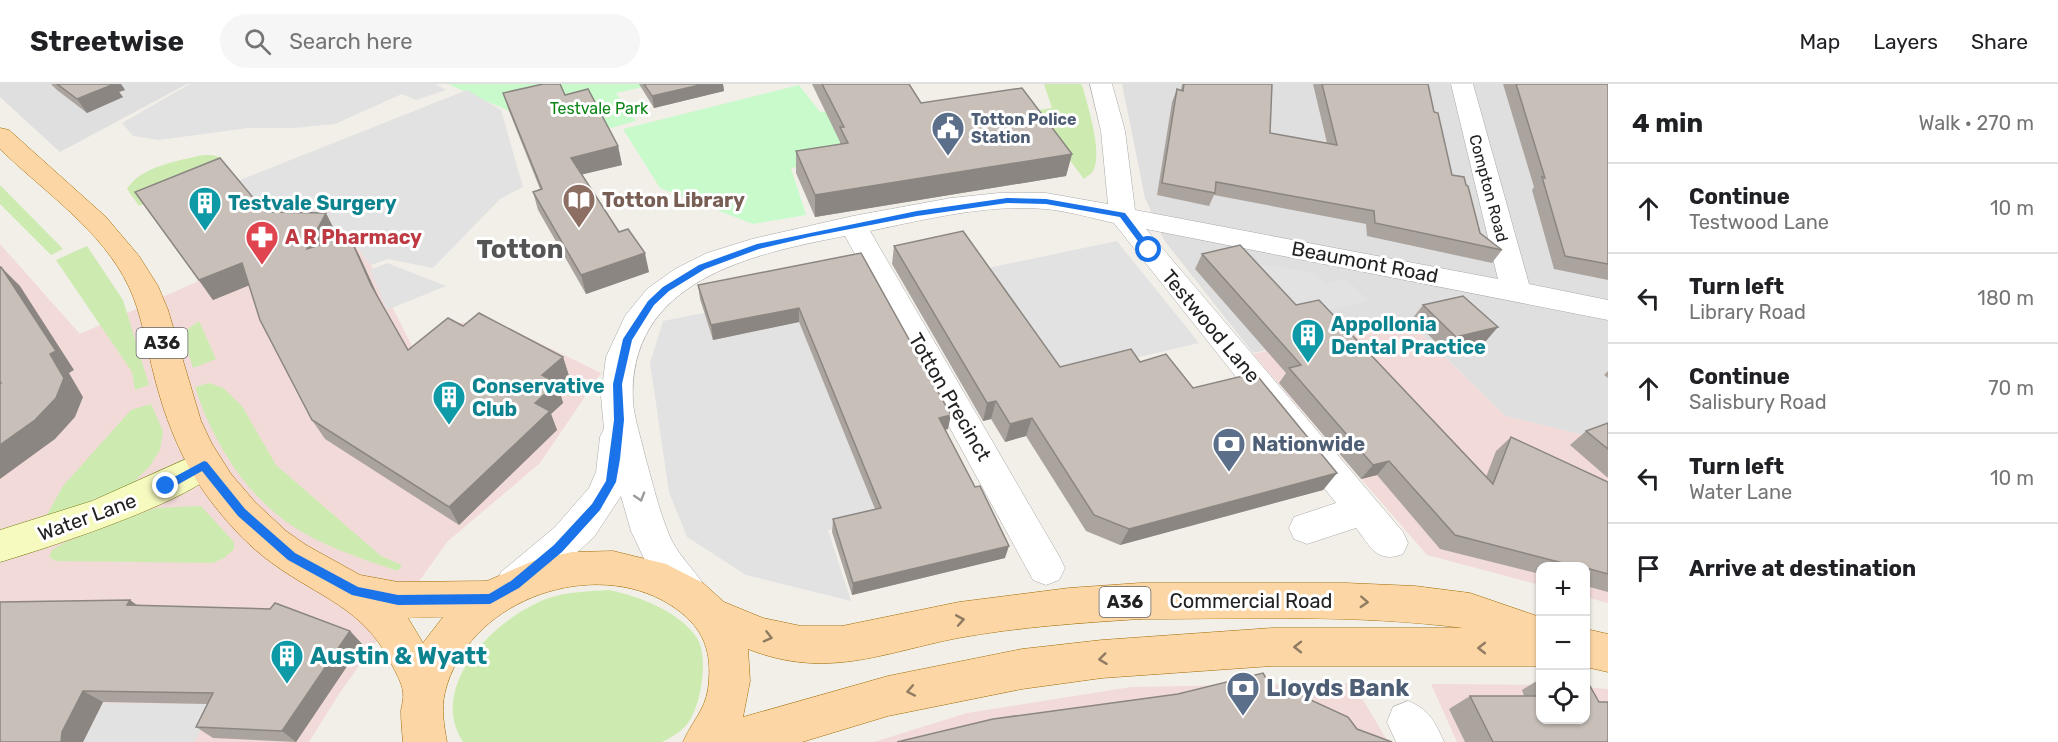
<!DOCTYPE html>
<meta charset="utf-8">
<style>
body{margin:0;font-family:Rubik,sans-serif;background:#f6f6f6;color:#202124}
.controls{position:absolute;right:18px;bottom:18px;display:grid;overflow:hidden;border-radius:12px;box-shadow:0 2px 4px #0004}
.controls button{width:54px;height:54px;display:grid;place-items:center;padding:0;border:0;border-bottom:2px solid #e0e0e0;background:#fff;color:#202124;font:30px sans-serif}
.stop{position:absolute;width:18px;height:18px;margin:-14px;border:4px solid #1a73e8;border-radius:50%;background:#fff}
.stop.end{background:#1a73e8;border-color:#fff;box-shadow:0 2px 6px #0008}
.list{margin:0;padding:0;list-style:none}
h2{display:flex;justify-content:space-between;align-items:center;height:78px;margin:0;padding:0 24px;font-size:26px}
h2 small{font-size:20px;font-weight:400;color:#757577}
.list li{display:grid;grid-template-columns:39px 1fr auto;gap:18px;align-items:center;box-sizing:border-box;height:90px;padding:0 24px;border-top:2px solid #e0e0e0}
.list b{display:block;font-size:22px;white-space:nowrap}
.list p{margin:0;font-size:20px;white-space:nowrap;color:#757577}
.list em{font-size:20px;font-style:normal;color:#757577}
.icon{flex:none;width:33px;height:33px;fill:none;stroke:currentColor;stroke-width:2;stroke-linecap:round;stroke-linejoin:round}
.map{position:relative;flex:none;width:1608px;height:658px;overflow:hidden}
header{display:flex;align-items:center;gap:36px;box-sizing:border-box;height:84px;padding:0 30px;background:#fff;border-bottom:2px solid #e0e0e0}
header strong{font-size:28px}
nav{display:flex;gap:33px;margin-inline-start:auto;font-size:21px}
.search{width:420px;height:54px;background:#f6f6f6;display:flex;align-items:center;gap:15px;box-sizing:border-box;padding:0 21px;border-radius:33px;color:#757577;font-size:22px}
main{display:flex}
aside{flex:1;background:#fff}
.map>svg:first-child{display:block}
.residential{fill:#e0dfdf}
.commercial{fill:#f2dad9}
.grass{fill:#cdebb0}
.park{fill:#c8facc}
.parking{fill:#e2e2e2}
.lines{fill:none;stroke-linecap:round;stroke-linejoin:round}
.street-casing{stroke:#a9a9a9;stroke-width:1}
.secondary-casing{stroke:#707d05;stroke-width:1}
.primary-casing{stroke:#a06b00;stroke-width:1}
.street{fill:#fff;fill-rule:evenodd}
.secondary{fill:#f7fabf;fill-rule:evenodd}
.primary{fill:#fcd6a4;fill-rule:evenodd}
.wall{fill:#aba49e}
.shaded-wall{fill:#8b8681}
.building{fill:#c7bfb8;stroke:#8b8681;stroke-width:1.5}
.oneway{stroke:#9c9c9c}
.oneway2{stroke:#8f7c63}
.route{fill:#1a73e8}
.labels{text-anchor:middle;stroke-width:6;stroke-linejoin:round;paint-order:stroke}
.far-park-label{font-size:16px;fill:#0c8416;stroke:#fff}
.far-service-label{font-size:16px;font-weight:bold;fill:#4e5e75;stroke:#fff;text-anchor:start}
.far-street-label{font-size:16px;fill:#222;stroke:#fff}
.shield{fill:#fff;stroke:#646464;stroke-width:1.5}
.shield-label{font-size:18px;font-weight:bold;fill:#222}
.education-label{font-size:20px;font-weight:bold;fill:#785e54;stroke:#fff;text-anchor:start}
.culture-label{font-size:20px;font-weight:bold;fill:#0d838f;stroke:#fff;text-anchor:start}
.health-label{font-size:20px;font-weight:bold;fill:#be3a42;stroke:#fff;text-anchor:start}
.street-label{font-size:20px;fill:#222;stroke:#fff}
.service-label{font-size:20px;font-weight:bold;fill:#4e5e75;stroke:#fff;text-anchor:start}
.near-culture-label{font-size:24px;font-weight:bold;fill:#0d838f;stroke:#fff;text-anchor:start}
.near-service-label{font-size:24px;font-weight:bold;fill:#4e5e75;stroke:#fff;text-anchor:start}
.district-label{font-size:26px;font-weight:bold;fill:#555;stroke:#fff}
</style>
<header>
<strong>Streetwise</strong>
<div class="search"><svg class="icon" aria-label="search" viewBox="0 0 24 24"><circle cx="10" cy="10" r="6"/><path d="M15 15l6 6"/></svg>Search here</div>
<nav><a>Map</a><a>Layers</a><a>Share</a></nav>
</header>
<main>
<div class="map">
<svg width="1608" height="658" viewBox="0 0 1608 658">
<rect width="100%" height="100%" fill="#f2efe9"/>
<g class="residential">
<path d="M 0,0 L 187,0 L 60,68 L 0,13 Z"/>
<path d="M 1122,0 L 1608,0 L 1608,357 L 1505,332 L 1406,235 L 1253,269 L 1164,156 L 1145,114 Z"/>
</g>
<g class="commercial">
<path d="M 341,145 L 371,181 L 416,270 L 455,239 L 494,237 L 601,289 L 540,379 L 447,458 L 339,610 L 309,658 L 83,658 L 0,621 L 0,160 L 80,250 L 263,168 L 336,149 Z"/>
<path d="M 1406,235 L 1505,332 L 1608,357 L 1608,519 L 1586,513 L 1586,482 L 1540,482 L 1540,501 L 1427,471 L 1253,270 Z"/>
<path d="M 1353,599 L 1388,658 L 874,658 L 967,629 L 1131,603 Z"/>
<path d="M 1431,600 L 1540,601 L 1540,636 L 1586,636 L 1586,603 L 1608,605 L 1608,658 L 1457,658 Z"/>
</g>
<g class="grass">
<path d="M 1044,0 L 1081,0 L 1083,4 C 1088,23 1102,67 1094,85 C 1093,89 1087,92 1084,95 L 1033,27 L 1052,24 Z"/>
<path d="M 203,71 L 212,71 L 222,74 L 141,106 L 139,115 L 143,117 L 152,117 L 139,122 L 127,105 C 141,82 178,77 203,71 Z"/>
<path d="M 0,101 L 63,165 L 51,171 L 0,120 Z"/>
<path d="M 87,162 L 123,216 L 149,301 L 135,306 L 132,288 L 56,176 Z"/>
<path d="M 199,237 L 216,275 L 193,284 L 184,256 L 184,248 Z"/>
<path d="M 209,299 L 223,304 L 242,322 L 276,381 L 381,472 L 402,481 L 398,487 C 359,474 316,460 284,436 C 241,404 211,353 195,303 Z"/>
<path d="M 151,320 L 163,347 L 160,366 L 149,383 L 131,401 L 45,434 L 63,402 L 131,326 Z"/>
<path d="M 201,422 L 234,458 L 234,465 L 224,474 L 213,479 L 56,477 L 49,473 L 52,466 L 64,459 L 156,424 Z"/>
<path d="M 609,506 C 638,512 679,527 697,554 C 709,573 701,621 688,639 C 682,647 671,654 662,658 L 463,658 C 426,601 497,532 549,514 C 568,508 588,507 609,506 Z"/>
</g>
<g class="park">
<path d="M 448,0 L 657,0 L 616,9 L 636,37 L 589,50 L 567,14 L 509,27 Z"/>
<path d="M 799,1 L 820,28 L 848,25 L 838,76 L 791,84 L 806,131 L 753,140 L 660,104 L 623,45 Z"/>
</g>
<g class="parking">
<path d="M 190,0 L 435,0 L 446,6 L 416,16 L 402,10 L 335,40 L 294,44 L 248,44 L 159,56 L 133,52 L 122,39 Z"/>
<path d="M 467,6 L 501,26 L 523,103 L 500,115 L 433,184 L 388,175 L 371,181 L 340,142 L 336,149 L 302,148 L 297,153 L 253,120 L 235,98 Z"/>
<path d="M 1117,157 L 1199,259 L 1058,292 L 988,184 Z"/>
<path d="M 387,179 L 446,202 L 387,226 L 370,186 Z"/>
<path d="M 1254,179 L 1315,189 L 1325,199 L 1346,195 L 1369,217 L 1302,231 Z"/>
<path d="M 704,229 L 713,256 L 799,238 L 879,434 L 828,446 L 851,517 L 746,491 L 687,453 L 669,408 L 650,279 L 663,237 Z"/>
<path d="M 103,619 L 212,620 L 195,658 L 83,658 Z"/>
</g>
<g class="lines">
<g class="street-casing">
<g id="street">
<path d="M 1090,0 L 1112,0 L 1125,47 L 1135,126 L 1498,195 L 1451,0 L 1473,0 L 1529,200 L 1608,216 L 1608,236 L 1146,145 L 1403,448 L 1408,459 L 1403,470 C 1377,480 1371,463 1356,444 L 1307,460 L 1294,455 L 1289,444 L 1294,433 L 1336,419 L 1114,139 C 1091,134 1068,127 1045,125 C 987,120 927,135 870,147 L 1059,472 L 1065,484 L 1059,496 L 1046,501 L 1033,496 L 845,152 C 752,170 626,196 633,319 C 635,337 641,354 645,372 C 653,400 659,428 671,455 C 681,476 700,490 709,511 L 704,523 L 690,529 L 676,523 L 650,487 L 631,447 L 621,412 L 594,453 L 529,512 L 515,517 L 501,512 L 496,500 L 501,488 L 555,443 L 589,404 L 596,388 L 600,353 L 604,345 L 601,312 L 606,273 L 625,232 L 647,205 L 675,185 L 707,169 L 752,155 L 853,132 L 951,114 L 999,109 L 1046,109 L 1108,120 L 1101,47 Z"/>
<path d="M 1408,617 C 1429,625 1435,638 1444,658 L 1396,658 L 1387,638 L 1393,623 Z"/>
</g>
</g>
<g class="secondary-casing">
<path id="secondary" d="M 204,367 L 216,371 L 221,381 C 204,414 41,466 0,478 L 0,446 L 92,417 Z"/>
</g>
<g class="primary-casing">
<g id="primary">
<path d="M 0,44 L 9,46 L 106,133 L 139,172 L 158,202 L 168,226 L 201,337 L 212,360 L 231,390 L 255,418 L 286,447 L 306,461 L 360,491 L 398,498 L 487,497 L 533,477 L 572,468 L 613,467 L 666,480 L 703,499 L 724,518 L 763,534 L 801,542 L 842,542 L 959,518 L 1069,504 L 1140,499 L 1346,499 L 1415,502 L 1470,509 L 1540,533 L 1540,582 L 1272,582 L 1102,594 L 1022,605 L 888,632 L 802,658 L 683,658 C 691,639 705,626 708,605 C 714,562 700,537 662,516 C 584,475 467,519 445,608 C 441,624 444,642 447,658 L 403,658 C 402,647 401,637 401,626 C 402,621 404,614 403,608 C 402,599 395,587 391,579 C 363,523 318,513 272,479 C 251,464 233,445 217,425 C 185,386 166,339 154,291 C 146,261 142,231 129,203 C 102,146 44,108 0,65 ZM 443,533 L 423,559 L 408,534 ZM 1140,535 C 1247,535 1356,530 1463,544 L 1272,544 L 1102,556 L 1022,565 L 888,592 L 743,633 L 750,597 L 748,565 C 826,596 882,569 958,554 C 1018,543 1080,539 1140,535 Z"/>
<path d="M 1586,545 L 1608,550 L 1608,588 L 1586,583 Z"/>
</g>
</g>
<use href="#street" class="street"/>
<use href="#secondary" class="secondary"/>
<use href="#primary" class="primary"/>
</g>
<g class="wall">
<path d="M 51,0 L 121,0 L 125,6 L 119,8 L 123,13 L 87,29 L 57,6 Z"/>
<path d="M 639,0 L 723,0 L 724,7 L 654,24 Z"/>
<path d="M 812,0 L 909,0 L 921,19 L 1072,70 L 1066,92 L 815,133 L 796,89 L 796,67 L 840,61 L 840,58 Z"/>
<path d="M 1182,0 L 1272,0 L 1270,49 L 1327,59 L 1313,0 L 1428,0 L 1434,28 L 1452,91 L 1480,149 L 1502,166 L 1492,179 L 1367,152 L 1366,140 L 1214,111 L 1209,122 L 1157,111 L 1172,18 L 1177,5 L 1181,6 Z"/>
<path d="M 1503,0 L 1608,0 L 1608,196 L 1554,185 L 1532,106 L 1534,103 Z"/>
<path d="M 503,9 L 565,11 L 618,62 L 622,81 L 582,90 L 619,148 L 649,188 L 586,210 L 538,126 L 533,108 L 540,105 L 509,27 Z"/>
<path d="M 135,108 L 265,128 L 336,149 L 333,156 L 349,151 L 359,171 L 378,213 L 408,266 L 463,242 L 563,273 L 569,292 L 558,302 L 563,319 L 551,330 L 557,346 L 459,441 L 325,355 L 312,336 L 249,201 L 213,216 Z"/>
<path d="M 894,162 L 1060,283 L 1140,278 L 1193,304 L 1337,389 L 1323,406 L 1120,461 L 1086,447 L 1026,352 L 1005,358 L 991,335 L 983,337 L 892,180 Z"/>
<path d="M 861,169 L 948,345 L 945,346 L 1005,474 L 852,511 L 832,448 L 833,435 L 875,425 L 799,238 L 713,256 L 700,215 L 698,201 Z"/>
<path d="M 1202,170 L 1296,221 L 1486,393 L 1496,367 L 1511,353 L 1608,398 L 1608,508 L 1586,502 L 1586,483 L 1540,483 L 1540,490 L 1440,465 L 1377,391 L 1361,395 L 1279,299 L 1286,289 L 1195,185 Z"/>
<path d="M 1423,221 L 1486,257 L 1445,267 L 1412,235 Z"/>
<path d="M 1608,287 L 1608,294 L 1604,291 Z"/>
<path d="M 1608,339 L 1608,394 L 1570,361 L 1586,347 Z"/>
<path d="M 138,522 L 350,547 L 362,560 L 296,658 L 213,654 L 196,643 L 207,620 L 103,618 L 83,658 L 0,658 Z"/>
<path d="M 1540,595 L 1540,636 L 1599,618 L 1608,658 L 1465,658 L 1449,625 L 1470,612 L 1524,612 L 1522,606 Z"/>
</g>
<g class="shaded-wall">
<path d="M 111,0 L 121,0 L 125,6 L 119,8 L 123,13 L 87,29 L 77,15 Z"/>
<path d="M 704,0 L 723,0 L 724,7 L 654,24 L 652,12 Z"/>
<path d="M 618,62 L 622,81 L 576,92 L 571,74 Z"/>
<path d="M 1072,70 L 1066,92 L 815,133 L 815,111 Z"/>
<path d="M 326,129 L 336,149 L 319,185 L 307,165 Z"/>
<path d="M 349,151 L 359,171 L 382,221 L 371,201 Z"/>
<path d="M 645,169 L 649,188 L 586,210 L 581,191 Z"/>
<path d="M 242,179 L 255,199 L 213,216 L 199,196 Z"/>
<path d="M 1,183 L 20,202 L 74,286 L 69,289 L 83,313 L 75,333 L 55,355 L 0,395 L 0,361 L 50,270 Z"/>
<path d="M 799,224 L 799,238 L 713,256 L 711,241 Z"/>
<path d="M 1498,243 L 1486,257 L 1445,267 L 1456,253 Z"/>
<path d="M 563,273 L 569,292 L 558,302 L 563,319 L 551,330 L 557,346 L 459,441 L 449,423 L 535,319 L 542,291 Z"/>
<path d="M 996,317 L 991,335 L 983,337 L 987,319 Z"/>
<path d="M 951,331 L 948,345 L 936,348 L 939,334 Z"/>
<path d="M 1032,334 L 1026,352 L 1005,358 L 1010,340 Z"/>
<path d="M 1389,377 L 1377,391 L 1361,395 L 1373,381 Z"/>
<path d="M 1337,389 L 1323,406 L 1120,461 L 1129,445 Z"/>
<path d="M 1009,462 L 1005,474 L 852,511 L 853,499 Z"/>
<path d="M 130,516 L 148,529 L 127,521 Z"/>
<path d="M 350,547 L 362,560 L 296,658 L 282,647 Z"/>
<path d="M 83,607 L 103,618 L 83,658 L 61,658 L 62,648 Z"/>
</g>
<g class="building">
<path d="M 57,0 L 114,0 L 77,15 Z"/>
<path d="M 543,0 L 560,0 L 565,11 L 588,5 L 618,62 L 571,74 L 619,148 L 628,145 L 645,169 L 581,191 L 533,108 L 542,105 L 503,9 Z"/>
<path d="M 644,0 L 704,0 L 652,12 Z"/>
<path d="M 822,0 L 909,0 L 921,19 L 1022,4 L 1072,70 L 815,111 L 796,67 L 848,59 L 840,43 L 844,43 Z"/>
<path d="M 1184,0 L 1272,0 L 1270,49 L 1337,61 L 1322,0 L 1428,0 L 1434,28 L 1438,29 L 1452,91 L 1464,93 L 1466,101 L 1468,102 L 1480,149 L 1502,166 L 1375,139 L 1374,127 L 1216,98 L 1215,109 L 1162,99 L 1177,5 L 1183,7 Z"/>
<path d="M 1516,0 L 1608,0 L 1608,180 L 1565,172 L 1542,93 L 1545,94 Z"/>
<path d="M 220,74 L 265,128 L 326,129 L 307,165 L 349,151 L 371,201 L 408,266 L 448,234 L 463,242 L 479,229 L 563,273 L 542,291 L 557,299 L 535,319 L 550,327 L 449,423 L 312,336 L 260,236 L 242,179 L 199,196 L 135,108 Z"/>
<path d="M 963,147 L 1060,283 L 1131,265 L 1140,278 L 1166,270 L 1193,304 L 1255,289 L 1337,389 L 1129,445 L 1094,431 L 1032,334 L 1010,340 L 996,317 L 987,319 L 894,162 Z"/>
<path d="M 1240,161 L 1296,221 L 1319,216 L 1493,400 L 1511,353 L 1608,398 L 1608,490 L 1586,484 L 1586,483 L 1578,483 L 1455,451 L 1389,377 L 1373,381 L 1289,284 L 1301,281 L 1202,170 Z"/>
<path d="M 861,169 L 951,331 L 939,334 L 975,403 L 980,402 L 1009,462 L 853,499 L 833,435 L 881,424 L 799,224 L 711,241 L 698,201 Z"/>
<path d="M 0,183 L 1,183 L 56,267 L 50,270 L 64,294 L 56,314 L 35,336 L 0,361 L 0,299 L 1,299 L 0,297 Z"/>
<path d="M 1463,212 L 1498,243 L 1456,253 L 1423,221 Z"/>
<path d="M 1608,339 L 1608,365 L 1586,347 Z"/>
<path d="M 130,516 L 127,521 L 270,525 L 275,519 L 350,547 L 282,647 L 196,643 L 213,609 L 83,607 L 62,648 L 61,658 L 0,658 L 0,518 Z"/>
<path d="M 1263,589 L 1274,608 L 1287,605 L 1348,633 L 1357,645 L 1392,658 L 897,658 L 993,635 L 1178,610 Z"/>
<path d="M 1586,595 L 1599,618 L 1608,618 L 1608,658 L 1493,658 L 1470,612 L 1540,612 L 1540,636 L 1586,636 Z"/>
</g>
<defs><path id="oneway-chevron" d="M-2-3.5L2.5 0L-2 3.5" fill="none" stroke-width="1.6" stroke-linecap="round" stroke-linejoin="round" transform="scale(1.5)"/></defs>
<use class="oneway" href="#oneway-chevron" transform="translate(640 413) rotate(73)"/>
<g class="oneway2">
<use href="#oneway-chevron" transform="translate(1364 518) rotate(3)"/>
<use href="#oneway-chevron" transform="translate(960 536) rotate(-10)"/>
<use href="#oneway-chevron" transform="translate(768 553) rotate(14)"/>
<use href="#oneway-chevron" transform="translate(1298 563) rotate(180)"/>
<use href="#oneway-chevron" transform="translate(1482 564) rotate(180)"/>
<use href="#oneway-chevron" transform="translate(1103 575) rotate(173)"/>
<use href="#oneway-chevron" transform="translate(911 607) rotate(169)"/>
</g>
<path class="route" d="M 1007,114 L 1046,115 L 1125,129 L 1153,166 L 1146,168 L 1120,133 L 1046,120 L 1007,119 L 917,132 L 809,153 L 759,165 L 705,185 L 669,207 L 654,221 L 632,256 L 622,300 L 624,336 L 620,375 L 616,398 L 600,426 L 562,468 L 519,504 L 490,520 L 398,521 L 352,511 L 288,476 L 238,432 L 202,387 L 170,405 L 163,405 L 161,402 L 163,399 L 204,377 L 207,378 L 245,425 L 295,469 L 358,503 L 398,511 L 489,510 L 511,497 L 554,461 L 592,420 L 606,397 L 614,336 L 613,300 L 623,255 L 648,217 L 663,203 L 699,181 L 757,160 L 917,127 Z"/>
<defs>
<g id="civic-pin" transform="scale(1.725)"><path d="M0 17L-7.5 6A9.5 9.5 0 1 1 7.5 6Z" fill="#5c6f8a" stroke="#fff"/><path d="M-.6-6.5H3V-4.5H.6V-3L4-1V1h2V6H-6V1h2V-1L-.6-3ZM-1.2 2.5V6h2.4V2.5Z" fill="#fff"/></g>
<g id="library-pin" transform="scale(1.725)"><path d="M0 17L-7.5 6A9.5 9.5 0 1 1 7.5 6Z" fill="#8d6e63" stroke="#fff"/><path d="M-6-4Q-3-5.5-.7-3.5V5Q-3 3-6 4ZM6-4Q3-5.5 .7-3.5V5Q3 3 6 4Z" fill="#fff"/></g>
<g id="building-pin" transform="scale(1.725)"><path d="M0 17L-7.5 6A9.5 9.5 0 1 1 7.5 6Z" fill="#0f9aa8" stroke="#fff"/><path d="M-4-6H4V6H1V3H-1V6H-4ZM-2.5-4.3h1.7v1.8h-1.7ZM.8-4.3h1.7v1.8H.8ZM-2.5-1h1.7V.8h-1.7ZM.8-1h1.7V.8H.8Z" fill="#fff"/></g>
<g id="pharmacy-pin" transform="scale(1.725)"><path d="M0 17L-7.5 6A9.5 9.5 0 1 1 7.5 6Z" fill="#e0444e" stroke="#fff"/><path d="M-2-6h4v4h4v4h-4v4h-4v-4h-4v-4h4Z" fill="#fff"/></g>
<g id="bank-pin" transform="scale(1.725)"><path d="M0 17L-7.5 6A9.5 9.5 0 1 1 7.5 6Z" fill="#5c6f8a" stroke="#fff"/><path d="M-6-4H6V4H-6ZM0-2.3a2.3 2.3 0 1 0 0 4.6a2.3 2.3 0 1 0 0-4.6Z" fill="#fff"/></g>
</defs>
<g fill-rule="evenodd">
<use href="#civic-pin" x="948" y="44"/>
<use href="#library-pin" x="579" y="116"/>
<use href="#building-pin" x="205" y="119"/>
<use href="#pharmacy-pin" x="262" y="153"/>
<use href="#building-pin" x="1308" y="251"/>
<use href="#building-pin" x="449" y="313"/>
<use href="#bank-pin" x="1229" y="360"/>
<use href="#building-pin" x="287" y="572"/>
<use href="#bank-pin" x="1243" y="604"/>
</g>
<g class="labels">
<g class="far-park-label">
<text x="599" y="30">Testvale Park</text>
</g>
<g class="far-service-label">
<text x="971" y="41">Totton Police<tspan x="971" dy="18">Station</tspan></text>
</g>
<g class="far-street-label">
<text transform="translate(1489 104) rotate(75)" y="6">Compton Road</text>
</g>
<g class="shield">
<rect x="136.5" y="244" width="51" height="30" rx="4.5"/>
<rect x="1099.5" y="503" width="51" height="30" rx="4.5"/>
</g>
<g class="shield-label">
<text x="162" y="265">A36</text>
<text x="1125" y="524">A36</text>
</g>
<g class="education-label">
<text x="602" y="123">Totton Library</text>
</g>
<g class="culture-label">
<text x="228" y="126">Testvale Surgery</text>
<text x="1331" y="247">Appollonia<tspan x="1331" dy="23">Dental Practice</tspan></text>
<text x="472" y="309">Conservative<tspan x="472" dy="23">Club</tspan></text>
</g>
<g class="health-label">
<text x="285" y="160">A R Pharmacy</text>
</g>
<g class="street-label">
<text transform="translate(1365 178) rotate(11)" y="7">Beaumont Road</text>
<text transform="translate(1211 242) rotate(50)" y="7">Testwood Lane</text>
<text transform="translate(950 313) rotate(60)" y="7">Totton Precinct</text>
<text transform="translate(87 433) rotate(-20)" y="7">Water Lane</text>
<text x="1251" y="524">Commercial Road</text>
</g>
<g class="service-label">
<text x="1252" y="367">Nationwide</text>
</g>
<g class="near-culture-label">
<text x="310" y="580">Austin &amp; Wyatt</text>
</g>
<g class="near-service-label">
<text x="1266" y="612">Lloyds Bank</text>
</g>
<g class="district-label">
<text x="520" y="174">Totton</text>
</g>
</g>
</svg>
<div class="controls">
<button>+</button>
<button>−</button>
<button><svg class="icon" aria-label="locate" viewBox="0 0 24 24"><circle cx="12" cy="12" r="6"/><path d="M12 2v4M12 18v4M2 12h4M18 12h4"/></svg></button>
</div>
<div class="stop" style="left:1149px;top:166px"></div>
<div class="stop end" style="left:166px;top:402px"></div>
</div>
<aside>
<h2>4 min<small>Walk · 270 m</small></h2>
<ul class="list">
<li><svg class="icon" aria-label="ahead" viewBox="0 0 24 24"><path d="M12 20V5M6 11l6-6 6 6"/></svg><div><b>Continue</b><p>Testwood Lane</p></div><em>10 m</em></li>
<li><svg class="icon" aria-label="left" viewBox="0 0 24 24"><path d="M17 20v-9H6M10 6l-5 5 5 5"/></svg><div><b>Turn left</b><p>Library Road</p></div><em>180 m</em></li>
<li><svg class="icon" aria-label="ahead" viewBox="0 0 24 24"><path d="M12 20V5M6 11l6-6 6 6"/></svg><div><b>Continue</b><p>Salisbury Road</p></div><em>70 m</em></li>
<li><svg class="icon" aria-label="left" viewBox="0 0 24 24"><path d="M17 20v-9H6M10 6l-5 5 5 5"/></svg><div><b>Turn left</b><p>Water Lane</p></div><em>10 m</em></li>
<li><svg class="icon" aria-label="arrive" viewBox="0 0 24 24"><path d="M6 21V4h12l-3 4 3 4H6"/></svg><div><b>Arrive at destination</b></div></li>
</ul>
</aside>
</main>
